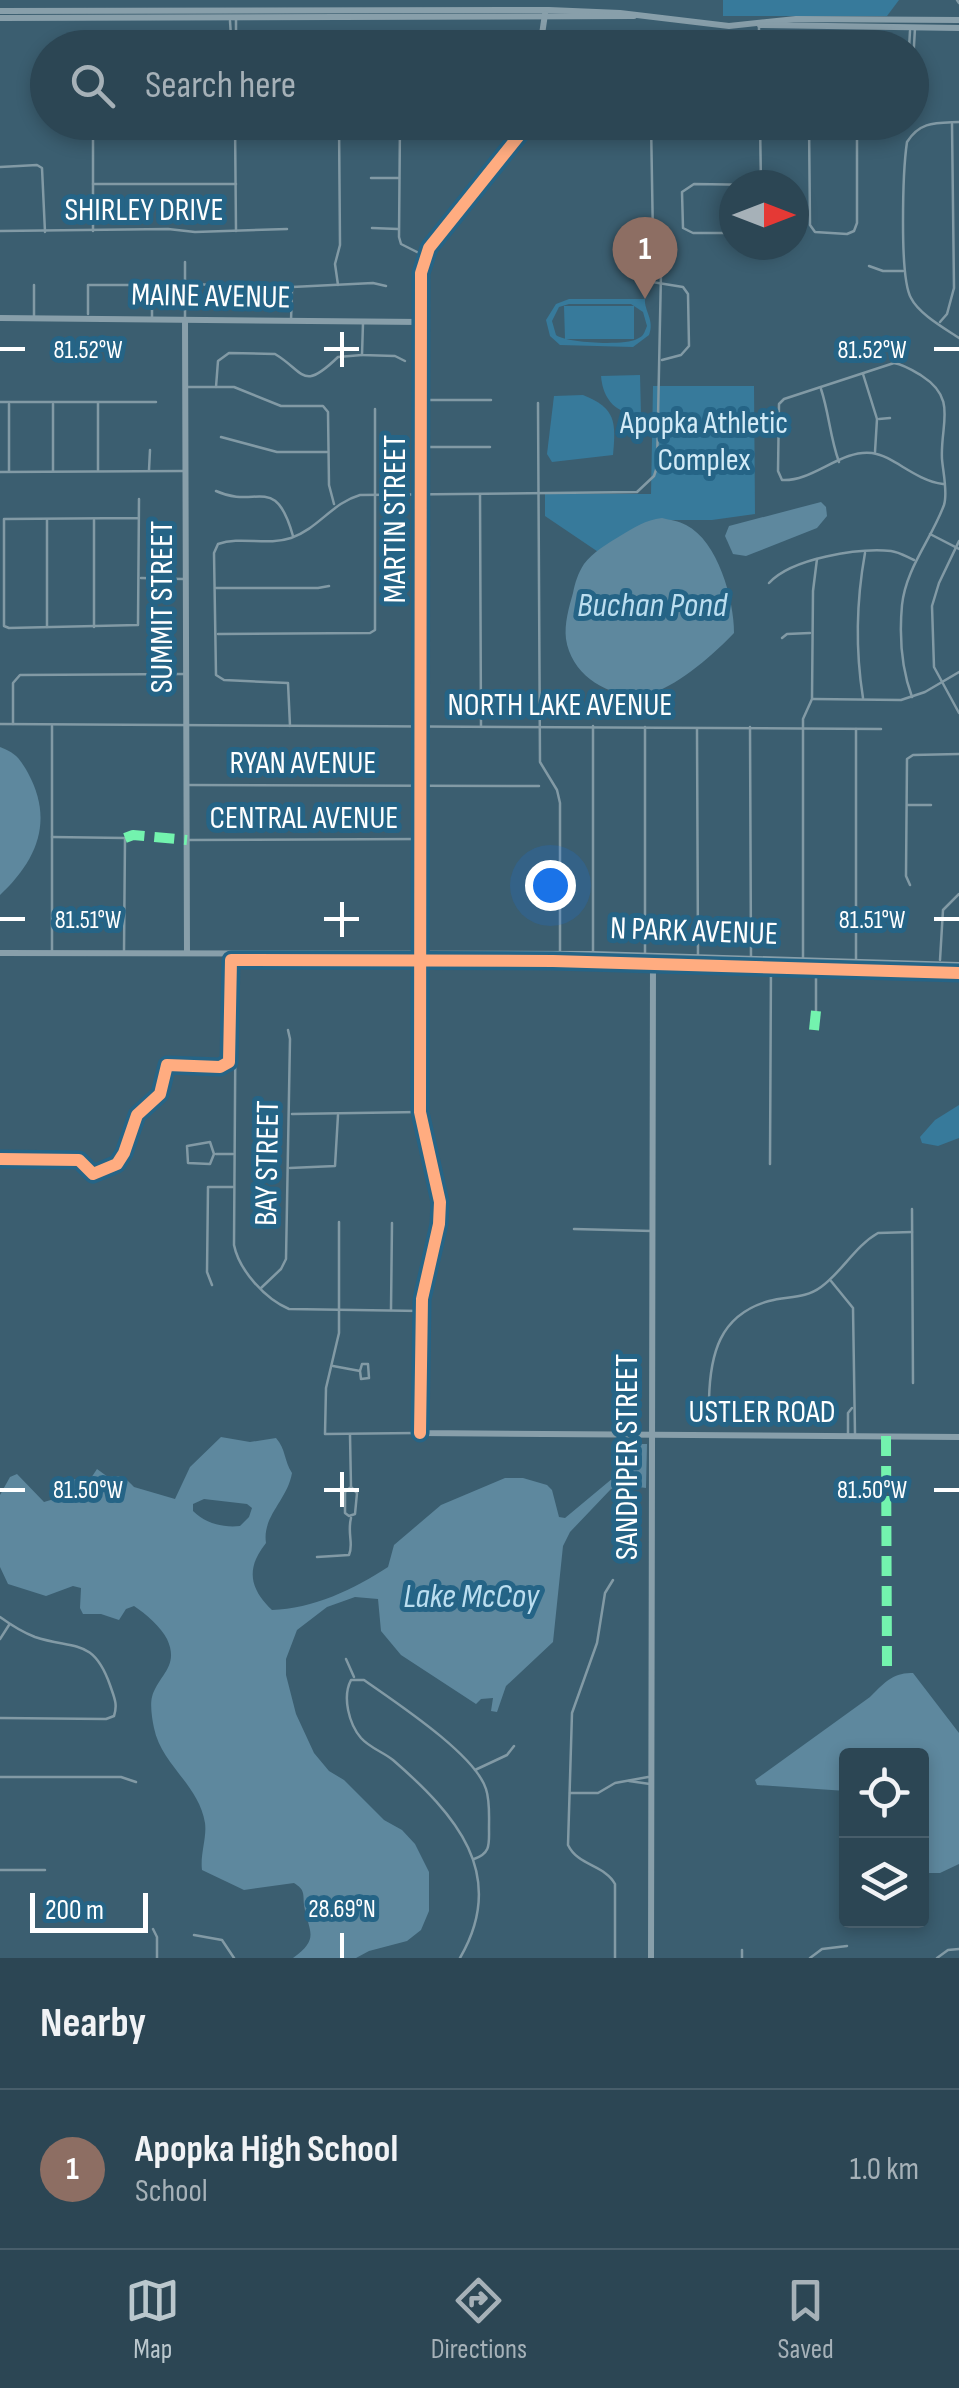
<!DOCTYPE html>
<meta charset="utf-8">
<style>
body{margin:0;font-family:"Sofia Sans Condensed",sans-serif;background:#38505e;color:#f1f3f6}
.controls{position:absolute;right:30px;bottom:30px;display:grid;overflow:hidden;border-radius:10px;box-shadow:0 5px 15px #0003}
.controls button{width:90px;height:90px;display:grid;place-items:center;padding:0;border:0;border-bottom:2px solid #485e6b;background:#2c4654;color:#f1f3f6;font:50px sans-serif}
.compass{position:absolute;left:719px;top:170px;width:90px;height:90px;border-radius:50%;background:#2c4654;box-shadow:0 5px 15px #0003;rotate:90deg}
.scale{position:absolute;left:30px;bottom:25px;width:118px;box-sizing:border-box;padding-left:10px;border:5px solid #fff;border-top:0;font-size:28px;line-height:35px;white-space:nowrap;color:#fff;-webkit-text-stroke:8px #256486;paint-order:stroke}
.you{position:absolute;left:550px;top:885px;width:35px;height:35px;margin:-25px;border:8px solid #fff;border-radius:50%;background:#1a73e8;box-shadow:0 0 0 15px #1a73e833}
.badge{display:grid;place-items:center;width:65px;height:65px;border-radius:50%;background:#bac7cd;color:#fff;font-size:32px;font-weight:700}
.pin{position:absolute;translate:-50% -82px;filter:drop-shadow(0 2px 5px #0008)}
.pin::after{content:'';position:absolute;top:52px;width:35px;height:30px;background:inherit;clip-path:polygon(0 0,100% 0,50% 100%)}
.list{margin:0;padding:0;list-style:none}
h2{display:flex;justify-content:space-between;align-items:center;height:130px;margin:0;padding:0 40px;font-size:42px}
h2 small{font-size:32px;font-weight:400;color:#a6b1b8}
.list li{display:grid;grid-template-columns:65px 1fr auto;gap:30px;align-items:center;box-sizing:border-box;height:160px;padding:0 40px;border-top:2px solid #485e6b}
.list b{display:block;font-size:38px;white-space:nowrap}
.list p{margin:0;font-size:32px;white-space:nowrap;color:#a6b1b8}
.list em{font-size:32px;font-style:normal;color:#a6b1b8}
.icon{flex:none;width:55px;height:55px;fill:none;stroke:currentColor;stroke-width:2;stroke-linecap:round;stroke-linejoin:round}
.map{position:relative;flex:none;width:959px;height:1958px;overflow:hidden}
.search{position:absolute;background:#2c4654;box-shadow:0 5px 15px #0003;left:30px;right:30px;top:30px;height:110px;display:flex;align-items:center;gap:25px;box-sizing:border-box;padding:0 35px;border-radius:55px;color:#a6b1b8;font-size:38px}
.sheet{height:290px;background:#2c4654}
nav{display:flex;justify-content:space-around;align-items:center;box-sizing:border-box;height:140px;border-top:2px solid #485e6b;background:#2c4654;font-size:28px;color:#a6b1b8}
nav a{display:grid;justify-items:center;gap:5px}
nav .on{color:#bac7cd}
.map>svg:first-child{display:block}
.green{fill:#377a9b;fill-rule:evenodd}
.water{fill:#5e889e;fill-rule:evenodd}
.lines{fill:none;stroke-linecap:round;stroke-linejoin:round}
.street{stroke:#829aa5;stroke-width:2.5}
.secondary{stroke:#889faa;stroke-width:6}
.quiet{stroke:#73f3ae;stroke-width:10;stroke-dasharray:20 10;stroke-linecap:butt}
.cycleway-casing{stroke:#256486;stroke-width:19}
.cycleway{stroke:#ffac80;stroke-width:12}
.ticks{fill:none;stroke:#fff;stroke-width:4}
.labels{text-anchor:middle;stroke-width:10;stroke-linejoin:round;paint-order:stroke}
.street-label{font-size:32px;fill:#fff;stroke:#256486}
.park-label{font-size:32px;fill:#d3ebf7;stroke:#256486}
.water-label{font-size:35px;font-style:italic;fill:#bbdef0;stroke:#256486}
.ticks-label{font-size:25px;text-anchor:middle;fill:#fff;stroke:#256486;stroke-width:10;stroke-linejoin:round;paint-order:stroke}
</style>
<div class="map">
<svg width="959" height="1958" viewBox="0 0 959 1958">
<rect width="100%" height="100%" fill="#3b5e70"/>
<g class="green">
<path d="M 723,0 L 899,0 L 887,16 L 723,16 Z"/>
<path d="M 569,299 L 645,299 C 644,311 655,320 649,335 L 633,347 L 560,345 L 550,336 L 546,320 L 556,304 ZM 569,304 L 631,304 L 643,312 L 647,326 C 644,333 644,336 637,339 C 624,346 566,343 556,335 L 552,321 L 559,307 Z"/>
<path d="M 564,306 L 634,306 L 634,339 L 565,339 Z"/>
<path d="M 640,375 L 641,415 C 616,414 603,400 601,376 Z"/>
<path d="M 653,386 L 754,386 L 755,514 L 712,520 L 656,520 L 619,566 L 545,516 L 545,494 L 651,494 Z"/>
<path d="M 583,395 C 616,408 616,422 613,455 L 552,462 L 547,454 L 554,396 Z"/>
<path d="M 959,1105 L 959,1138 L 938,1146 L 922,1143 L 920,1137 L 935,1120 Z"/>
</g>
<g class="water">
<path d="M 821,502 L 826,507 L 827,516 L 817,528 L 746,556 L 733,554 L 725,536 L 729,526 Z"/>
<path d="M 662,518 C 670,520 679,521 686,525 C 718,541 734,600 734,633 C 716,652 679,685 654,692 C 616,703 572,679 566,639 C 564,624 569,607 573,593 C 575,583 578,573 584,564 C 593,552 607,544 620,536 C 635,527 645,520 662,518 Z"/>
<path d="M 0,747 C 16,753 20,759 28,773 C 54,821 37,860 0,895 Z"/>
<path d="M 221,1437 L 250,1442 L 276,1438 C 286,1449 284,1461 292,1473 C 287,1501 262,1516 266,1543 C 246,1568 249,1588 272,1610 C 312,1609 355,1589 388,1567 L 394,1545 L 441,1505 L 505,1478 L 523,1478 L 547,1485 L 552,1490 L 559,1517 L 565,1518 L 619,1473 L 631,1459 L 634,1444 L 647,1444 L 646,1488 L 624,1485 L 611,1489 L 570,1532 L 563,1546 L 553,1642 L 506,1686 L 497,1712 L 491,1711 L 493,1698 L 481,1699 L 476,1704 L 401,1655 L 381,1631 L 378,1599 L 355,1597 L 327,1607 L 297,1630 L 286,1659 L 286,1675 L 296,1714 L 314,1753 L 329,1771 L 344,1780 L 384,1820 L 402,1830 L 415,1844 L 429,1872 L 429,1911 L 421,1930 L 407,1941 L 369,1951 L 356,1958 L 293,1958 C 321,1938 308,1931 304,1905 C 303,1893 305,1890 294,1883 L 244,1890 L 202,1870 C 200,1854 207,1838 205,1823 C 199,1785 161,1764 154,1728 C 152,1719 150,1705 152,1697 C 158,1675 180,1667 167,1639 C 161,1627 146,1614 134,1606 L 126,1609 L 119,1620 L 101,1614 L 83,1614 L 80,1608 L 81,1588 L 73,1586 L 46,1596 L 8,1584 L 0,1567 L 0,1495 L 10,1477 L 17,1474 L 44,1502 L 54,1499 L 59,1489 L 73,1479 L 89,1481 L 97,1469 L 108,1477 C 124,1476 123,1476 134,1487 L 175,1499 L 190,1467 ZM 204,1499 L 247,1504 L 252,1508 L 249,1517 L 240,1526 C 223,1528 205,1523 193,1511 L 193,1504 Z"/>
<path d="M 913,1673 L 959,1733 L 959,1864 L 940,1873 L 922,1873 L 922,1756 L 846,1756 L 846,1791 L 757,1785 L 755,1780 L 870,1697 C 883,1684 893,1672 913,1673 Z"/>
</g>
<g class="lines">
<g class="street">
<path d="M 957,0 L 959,3"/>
<path d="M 236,19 L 236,48"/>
<path d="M 230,21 L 231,36 L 235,42"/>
<path d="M 759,26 L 759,48"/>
<path d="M 335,37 L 338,48"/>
<path d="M 909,48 L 910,31"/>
<path d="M 912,81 L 915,28"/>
<path d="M 93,122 L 93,231"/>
<path d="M 235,122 L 236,231"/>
<path d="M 282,122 L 289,131 L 400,130"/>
<path d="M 400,122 L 399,237 L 401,244 L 423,255"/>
<path d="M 651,122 L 653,239 L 646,261 L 646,281 L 683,287 L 688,294 L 689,346 L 681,355 L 662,360"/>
<path d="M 682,122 L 684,132 L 692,136 L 807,137"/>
<path d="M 760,122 L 761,185"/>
<path d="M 809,122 L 810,225 L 815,232 L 847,234 L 854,231 L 857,223 L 857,122"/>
<path d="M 959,122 C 936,123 920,121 907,142 C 903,169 899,277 911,298 C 919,314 944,328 959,338"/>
<path d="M 93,135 L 178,133 L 235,136"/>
<path d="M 0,167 L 37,165 L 42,168 L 45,232"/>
<path d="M 371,178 L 399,178"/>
<path d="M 93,184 L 236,184"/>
<path d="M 372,228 L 398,229"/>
<path d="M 0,231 L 168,229 L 195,232 L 287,229"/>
<path d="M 734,233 L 693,233 L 683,228 L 682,192 L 694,184 L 761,185"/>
<path d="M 869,266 L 883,271 L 903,271"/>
<path d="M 185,284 L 292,287 L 373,283 L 386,286"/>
<path d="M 338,285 L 335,264 L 340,245 L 339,122"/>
<path d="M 88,314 L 88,285 L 152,285 L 152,318"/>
<path d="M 34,316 L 34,285"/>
<path d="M 185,318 L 185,262"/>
<path d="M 291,321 L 292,289"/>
<path d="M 940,322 L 947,314 L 954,288 L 952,124"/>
<path d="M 363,323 L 362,355 L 395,356 L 405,361"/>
<path d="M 863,374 L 877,419 L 875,452"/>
<path d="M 187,387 L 234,387 L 281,406 L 323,406 L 328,412 L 329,485 L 334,504"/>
<path d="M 216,387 L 218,361 L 229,353 L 275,354 C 305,372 302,392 338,357 L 362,355"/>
<path d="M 821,389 C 829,413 830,437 839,462"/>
<path d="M 423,400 L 491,400"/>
<path d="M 0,402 L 156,402"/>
<path d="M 98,403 L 98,470"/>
<path d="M 538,403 L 540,762 L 557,790 L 560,803 L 560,951"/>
<path d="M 9,404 L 9,471"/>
<path d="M 53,404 L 53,471"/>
<path d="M 879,419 L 890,418"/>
<path d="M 221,437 L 277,452 L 327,452"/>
<path d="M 423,447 L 490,447"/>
<path d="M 149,470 L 150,450"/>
<path d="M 0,472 L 184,471"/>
<path d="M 216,491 C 257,510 275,472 293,536"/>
<path d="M 480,495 L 481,726"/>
<path d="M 138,518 L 4,519 L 4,626 L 9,628 L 138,625 L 139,499"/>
<path d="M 94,520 L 94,627"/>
<path d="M 930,534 L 959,549"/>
<path d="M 959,541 L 939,583 L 932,606 L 934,667 L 959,713"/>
<path d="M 141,578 L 183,579"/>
<path d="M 769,583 C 792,558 858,548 891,551 C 899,552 907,557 914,560"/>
<path d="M 216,588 L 318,588 L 329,586"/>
<path d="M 47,627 L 47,520"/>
<path d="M 218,634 L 370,633 L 375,630 L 375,409"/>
<path d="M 782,638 L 787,634 L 810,633"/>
<path d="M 912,697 C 901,667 899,638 902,605 C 906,568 931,540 944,505 C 948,493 943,472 942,459 C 940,424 958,399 922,376 C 912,370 905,365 894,363 L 784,399 L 779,404 L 778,471 L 782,480 C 813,482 841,449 872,453 C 894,456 914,480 943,484"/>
<path d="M 863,698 C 855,648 856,603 865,553"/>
<path d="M 813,699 L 901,700 L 925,692 L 959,672"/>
<path d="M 0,724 L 881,729"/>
<path d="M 13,724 L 13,683 L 20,675 L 185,674"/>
<path d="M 52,726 L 52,953"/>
<path d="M 290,726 L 288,683 L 224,680 L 216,675 L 214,553 L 218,544 C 241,536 267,546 291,538 C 319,528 332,503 360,495 L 637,492 L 654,476 L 657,467 L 661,272"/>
<path d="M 593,726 L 593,953"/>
<path d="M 750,727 L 751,958"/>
<path d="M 697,729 L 698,956"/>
<path d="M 188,785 L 539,786"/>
<path d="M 908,805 L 931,805"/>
<path d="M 52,837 L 125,838 L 124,951"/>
<path d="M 188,840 L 420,839"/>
<path d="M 910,885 L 906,876 L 907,759 L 913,755 L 959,754"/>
<path d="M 236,954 L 234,1245 C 239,1270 265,1299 289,1309 L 421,1311"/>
<path d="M 645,954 L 645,727"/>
<path d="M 803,960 L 803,719 L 812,699 L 813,591 L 817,559"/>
<path d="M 940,960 L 943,910 L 959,894"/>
<path d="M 856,961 L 856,729"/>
<path d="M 816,963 L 816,1011"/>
<path d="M 292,1114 L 419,1112"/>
<path d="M 210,1142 L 214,1154 L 210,1164 L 188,1163 L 187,1146 Z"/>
<path d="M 216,1154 L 233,1154"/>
<path d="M 770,1164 L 771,961"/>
<path d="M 290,1168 L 335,1166 L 338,1115"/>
<path d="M 912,1209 L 913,1383"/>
<path d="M 339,1222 L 339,1333 L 326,1388 L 325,1434 L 416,1433"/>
<path d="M 574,1229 L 652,1231"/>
<path d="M 831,1281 L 853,1308 L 855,1434"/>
<path d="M 212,1285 L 207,1272 L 208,1187 L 233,1187"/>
<path d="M 261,1288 L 281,1269 L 286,1259 L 290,1039 L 288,1030"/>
<path d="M 391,1310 L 392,1223"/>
<path d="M 333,1366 L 360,1371 L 361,1379 L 369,1378 L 368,1364 L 362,1364 L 360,1371"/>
<path d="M 709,1400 C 710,1355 719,1315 769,1301 C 787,1296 805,1299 821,1287 C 842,1272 855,1246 878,1233 L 912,1232"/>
<path d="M 848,1434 L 848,1413 L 852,1408"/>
<path d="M 350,1435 L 351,1487 L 357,1493 L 355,1514 L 349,1516 L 345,1513 L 345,1492 L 351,1487"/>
<path d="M 317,1557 L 349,1555 C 354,1544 347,1534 351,1518"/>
<path d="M 613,1580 L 605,1593 L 597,1643 L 572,1713 L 568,1845 C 578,1866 605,1865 615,1884 L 615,1958"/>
<path d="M 0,1617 C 11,1625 22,1632 35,1637 C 74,1650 93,1637 110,1685 C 114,1697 118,1704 114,1716 L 106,1719 L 0,1718"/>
<path d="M 0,1639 L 9,1625"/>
<path d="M 346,1659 L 354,1677"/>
<path d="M 475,1770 L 507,1755 L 514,1746"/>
<path d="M 0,1777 L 121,1777 L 136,1782"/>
<path d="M 629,1781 L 650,1784"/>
<path d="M 570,1793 L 598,1793 L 615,1783 L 648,1777"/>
<path d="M 0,1870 L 45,1870"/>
<path d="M 153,1929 L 157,1937 L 157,1958"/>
<path d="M 194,1935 L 222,1940 L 234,1958"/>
<path d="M 742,1950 L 742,1958"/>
<path d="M 460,1958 C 509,1874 455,1814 393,1760 C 383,1752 370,1748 361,1738 C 349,1724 342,1697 351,1680 L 364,1680 C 395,1702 475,1754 486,1789 C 490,1801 489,1816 489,1828 C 489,1844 491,1853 474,1859"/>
<path d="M 810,1958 L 822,1949 L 847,1946"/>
<path d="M 937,1958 L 948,1950 L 959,1949"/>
</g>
<g class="secondary">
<path d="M 0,11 L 549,10 L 620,13 L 729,26 L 796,19 L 959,20"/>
<path d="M 0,18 L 634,16"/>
<path d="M 760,25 L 959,28"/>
<path d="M 540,48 L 545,14"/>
<path d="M 530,122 L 429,248 L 421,273 L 420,1112 L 440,1202 L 439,1224 L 422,1299 L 420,1433 L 959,1437"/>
<path d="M 0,318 L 421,322"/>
<path d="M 185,320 L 187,953"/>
<path d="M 0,953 L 593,954 L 959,965"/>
<path d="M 651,1958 L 653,956"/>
</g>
<g class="quiet">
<path d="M 125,838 L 133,835 L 187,840"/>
<path d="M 814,1030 L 816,1011"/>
<path d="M 886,1436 L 887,1666"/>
</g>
<g class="cycleway-casing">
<g id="cycleway">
<path d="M 0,1159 L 79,1160 L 93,1174 L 117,1164 L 124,1153 L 137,1115 L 160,1094 L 167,1065 L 220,1067 L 229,1062 L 231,960 L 553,961 L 959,973"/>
<path d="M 420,1433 L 422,1299 L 439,1224 L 440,1202 L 420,1112 L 421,273 L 429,248 L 530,122"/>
</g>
</g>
<use href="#cycleway" class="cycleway"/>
</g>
<path class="ticks" d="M 342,332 L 342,367M 0,349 L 25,349M 324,349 L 359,349M 934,349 L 959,349M 342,902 L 342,937M 0,919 L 25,919M 324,919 L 359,919M 934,919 L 959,919M 342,1472 L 342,1507M 0,1490 L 25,1490M 324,1490 L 359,1490M 934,1490 L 959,1490M 342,1933 L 342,1958"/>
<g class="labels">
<g class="street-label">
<text x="144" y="220">SHIRLEY DRIVE</text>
<text transform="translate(211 295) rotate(1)" y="11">MAINE AVENUE</text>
<text transform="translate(394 519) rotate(-90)" y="11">MARTIN STREET</text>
<text transform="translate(161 607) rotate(-90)" y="11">SUMMIT STREET</text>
<text x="560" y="715">NORTH LAKE AVENUE</text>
<text x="303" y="773">RYAN AVENUE</text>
<text x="304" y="828">CENTRAL AVENUE</text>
<text transform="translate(694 930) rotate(2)" y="11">N PARK AVENUE</text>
<text transform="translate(266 1163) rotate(-89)" y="11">BAY STREET</text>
<text x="762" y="1422">USTLER ROAD</text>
<text transform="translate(626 1457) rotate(-90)" y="11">SANDPIPER STREET</text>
</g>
<g class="park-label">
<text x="704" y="433">Apopka Athletic<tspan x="704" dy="37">Complex</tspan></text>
</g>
<g class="water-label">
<text x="652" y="616">Buchan Pond</text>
<text x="471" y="1607">Lake McCoy</text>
</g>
</g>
<g class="ticks-label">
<text x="88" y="358">81.52°W</text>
<text x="872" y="358">81.52°W</text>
<text x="872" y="928">81.51°W</text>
<text x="88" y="928">81.51°W</text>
<text x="88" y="1498">81.50°W</text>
<text x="872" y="1498">81.50°W</text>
<text x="342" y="1917">28.69°N</text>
</g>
</svg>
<div class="controls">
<button><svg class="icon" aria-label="locate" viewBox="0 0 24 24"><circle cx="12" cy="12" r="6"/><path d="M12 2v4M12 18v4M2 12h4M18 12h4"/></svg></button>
<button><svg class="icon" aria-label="layers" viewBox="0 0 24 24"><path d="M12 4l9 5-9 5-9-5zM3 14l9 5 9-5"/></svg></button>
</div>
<svg class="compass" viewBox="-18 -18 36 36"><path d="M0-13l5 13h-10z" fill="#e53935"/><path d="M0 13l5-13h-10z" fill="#a6b1b8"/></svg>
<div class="scale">200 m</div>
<div class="you"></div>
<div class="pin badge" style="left:645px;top:299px;background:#8d6e63">1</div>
<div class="search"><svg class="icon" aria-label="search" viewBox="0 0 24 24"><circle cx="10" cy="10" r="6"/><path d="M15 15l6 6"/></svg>Search here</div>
</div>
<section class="sheet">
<h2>Nearby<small></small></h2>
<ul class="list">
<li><span class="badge" style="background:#8d6e63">1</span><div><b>Apopka High School</b><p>School</p></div><em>1.0 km</em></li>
</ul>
</section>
<nav>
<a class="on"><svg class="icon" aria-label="map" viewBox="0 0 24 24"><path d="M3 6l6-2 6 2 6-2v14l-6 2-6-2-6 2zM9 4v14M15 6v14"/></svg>Map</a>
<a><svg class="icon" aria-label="directions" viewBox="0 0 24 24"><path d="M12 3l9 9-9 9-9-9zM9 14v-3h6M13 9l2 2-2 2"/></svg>Directions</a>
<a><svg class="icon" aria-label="saved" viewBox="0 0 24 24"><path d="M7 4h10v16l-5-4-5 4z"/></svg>Saved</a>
</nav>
